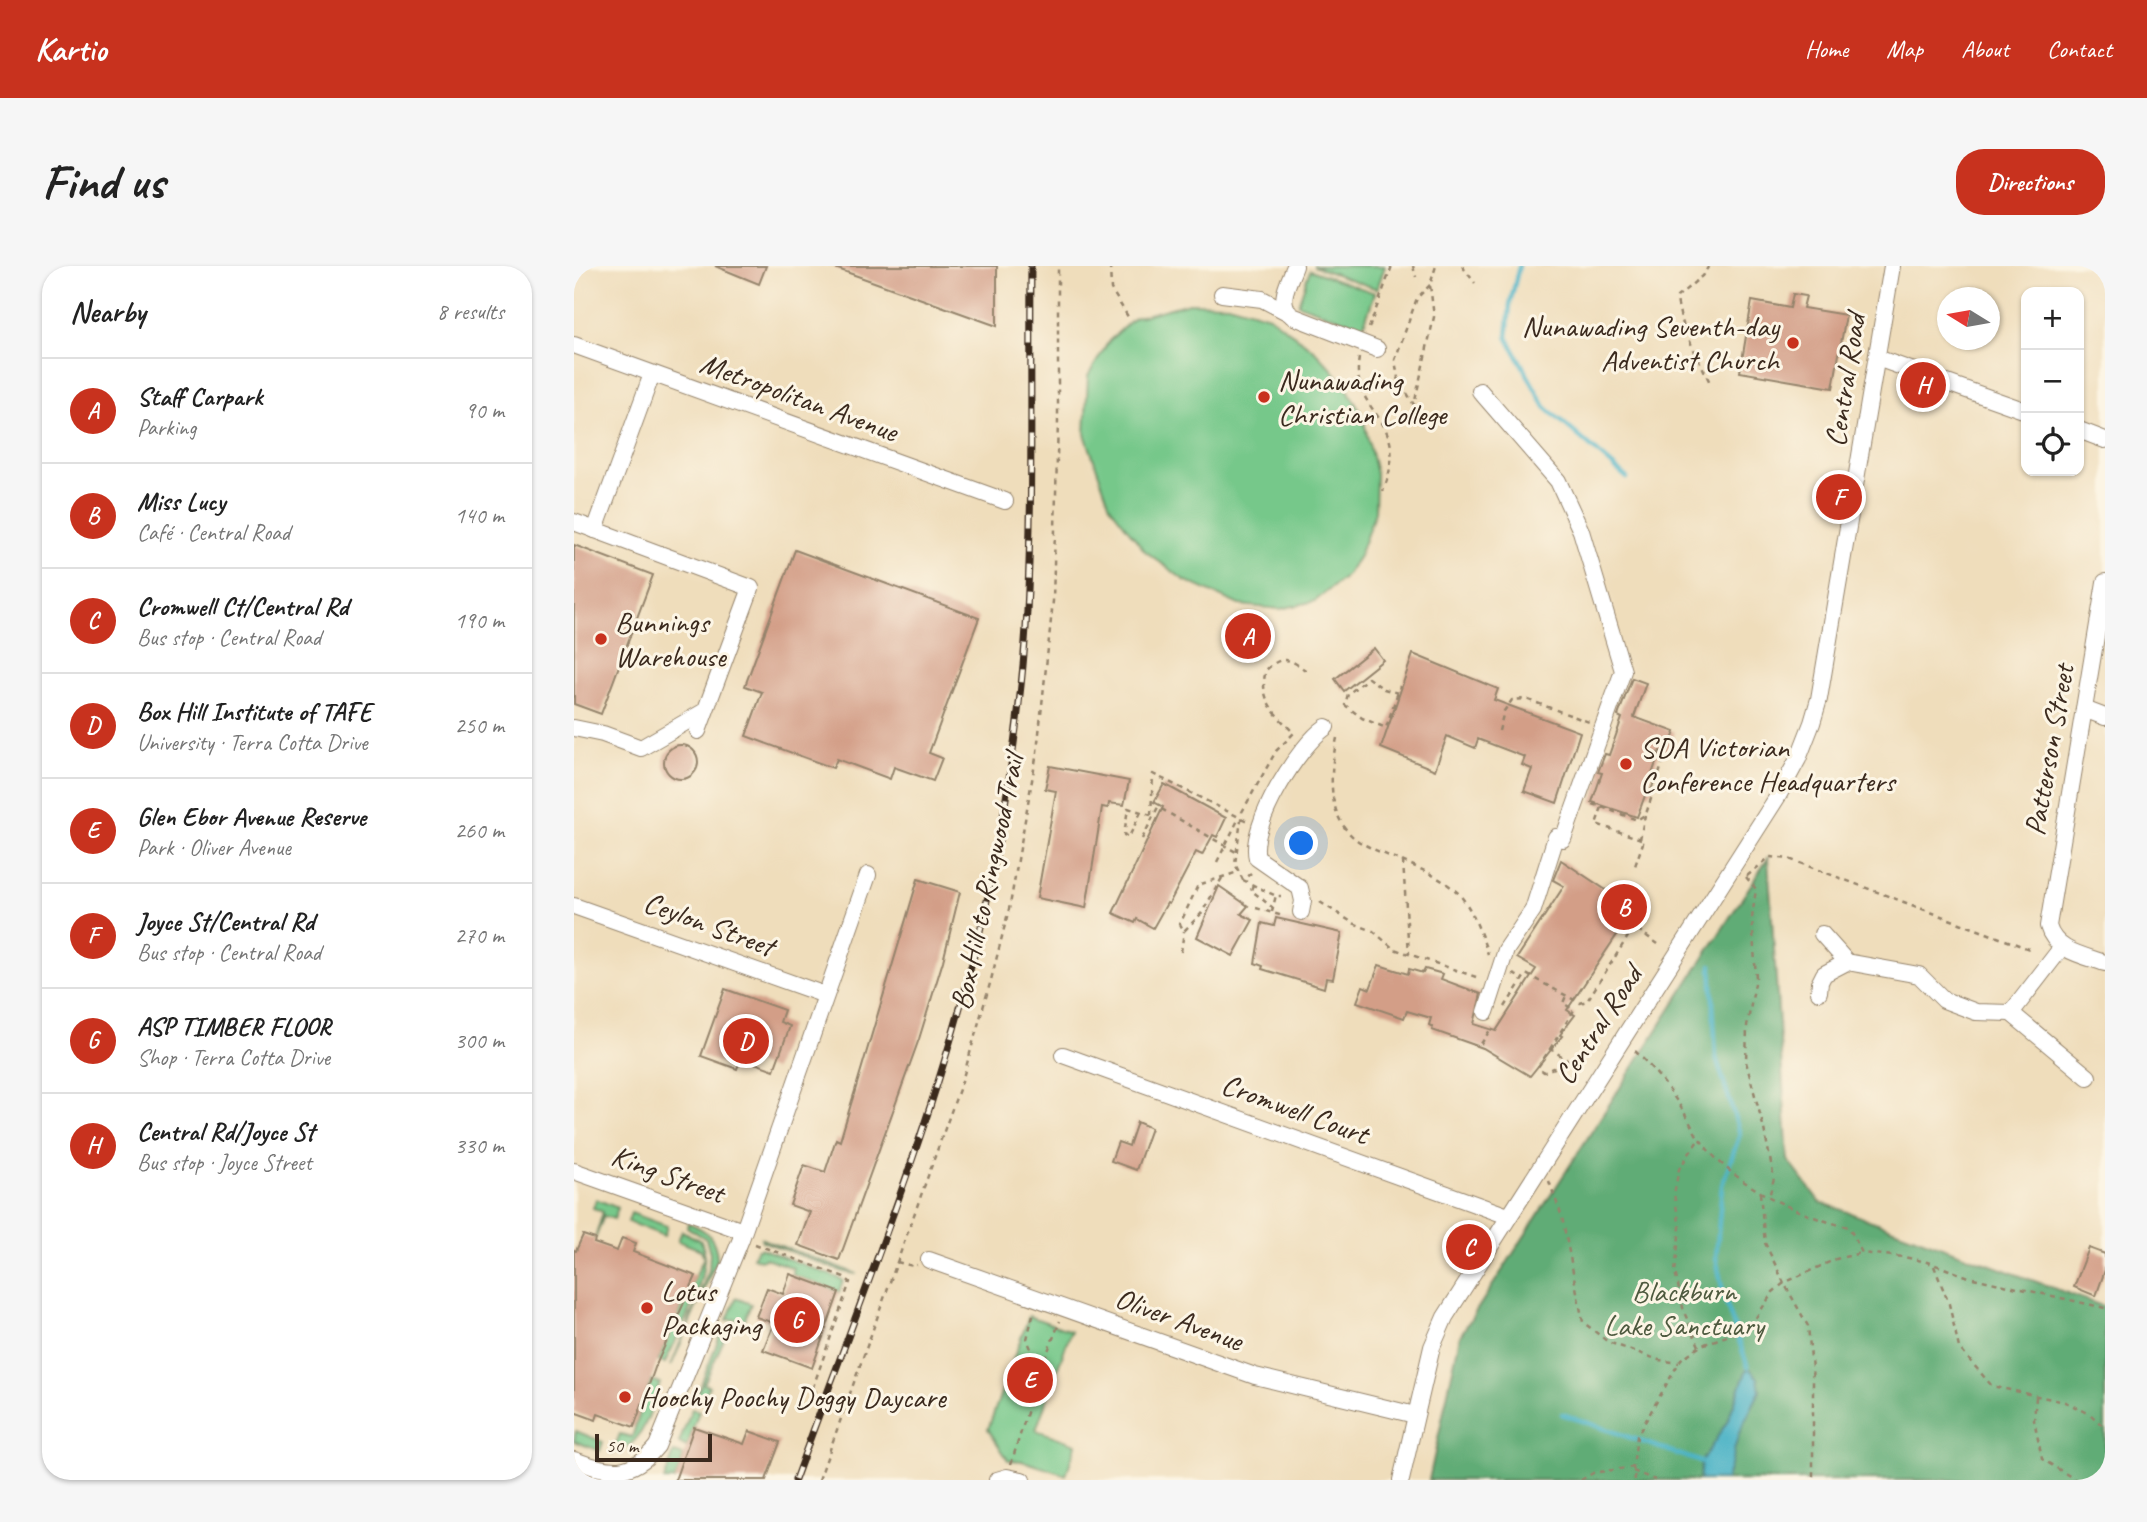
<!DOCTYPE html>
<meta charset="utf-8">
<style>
body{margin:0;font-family:Caveat,sans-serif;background:#f6f6f6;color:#222}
.controls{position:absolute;right:21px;top:21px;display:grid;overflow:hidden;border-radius:14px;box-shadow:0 2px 5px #0004}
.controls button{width:63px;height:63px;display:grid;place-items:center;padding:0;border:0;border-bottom:2px solid #e0e0e0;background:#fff;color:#222;font:35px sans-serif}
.compass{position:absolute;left:1363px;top:21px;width:63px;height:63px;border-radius:50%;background:#fff;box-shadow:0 2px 5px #0004;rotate:281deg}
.scale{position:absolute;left:21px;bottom:18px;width:117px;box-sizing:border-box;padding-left:7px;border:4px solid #3b2a1e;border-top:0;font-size:19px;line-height:24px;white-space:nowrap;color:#3b2a1e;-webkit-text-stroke:5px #fcf5e5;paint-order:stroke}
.you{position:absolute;left:728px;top:578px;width:24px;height:24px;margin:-18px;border:5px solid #fff;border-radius:50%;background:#1a73e8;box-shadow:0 0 0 10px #1a73e833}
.badge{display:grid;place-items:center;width:46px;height:46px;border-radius:50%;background:#c8321e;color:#fff;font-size:23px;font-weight:700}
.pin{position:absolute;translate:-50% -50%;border:4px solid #fff;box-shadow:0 2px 7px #0006}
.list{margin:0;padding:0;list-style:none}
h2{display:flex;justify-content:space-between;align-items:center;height:91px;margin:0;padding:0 28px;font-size:30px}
h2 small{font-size:23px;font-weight:400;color:#767676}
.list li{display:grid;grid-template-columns:46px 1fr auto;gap:21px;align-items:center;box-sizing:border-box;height:105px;padding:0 28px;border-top:2px solid #e0e0e0}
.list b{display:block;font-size:26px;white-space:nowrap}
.list p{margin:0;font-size:23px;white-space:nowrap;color:#767676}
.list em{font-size:23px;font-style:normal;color:#767676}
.icon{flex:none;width:38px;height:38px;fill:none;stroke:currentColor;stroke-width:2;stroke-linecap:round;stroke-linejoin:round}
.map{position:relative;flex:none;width:1531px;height:1214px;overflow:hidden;border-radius:28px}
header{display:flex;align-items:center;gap:42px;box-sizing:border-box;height:98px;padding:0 35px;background:#c8321e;color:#fff}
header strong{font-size:33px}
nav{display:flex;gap:38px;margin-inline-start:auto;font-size:24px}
.intro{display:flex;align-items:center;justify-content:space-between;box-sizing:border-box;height:168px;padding:0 42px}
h1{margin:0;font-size:49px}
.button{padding:18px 32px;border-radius:28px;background:#c8321e;color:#fff;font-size:24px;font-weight:700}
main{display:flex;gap:42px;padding:0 42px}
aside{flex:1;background:#fff;border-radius:28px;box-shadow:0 2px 5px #0004}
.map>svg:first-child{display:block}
.green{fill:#76c88a;stroke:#587954;stroke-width:2}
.forest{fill:#60ac76;stroke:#4e6b4a;stroke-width:2}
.water{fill:#48b2c6;stroke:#426e72;stroke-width:2}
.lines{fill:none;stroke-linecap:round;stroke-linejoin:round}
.stream{stroke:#48b2c6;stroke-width:4.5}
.building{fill:#d39e87}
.minor-casing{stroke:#95846c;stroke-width:18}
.path{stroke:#95846c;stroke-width:2.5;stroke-dasharray:5 5;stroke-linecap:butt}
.minor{stroke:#fff;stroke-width:16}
.rail-casing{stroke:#3b2a1e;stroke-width:7}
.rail{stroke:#fcf5e5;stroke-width:4.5;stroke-dasharray:13;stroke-linecap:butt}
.path-bridge{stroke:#95846c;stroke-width:2.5;stroke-dasharray:5 5;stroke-linecap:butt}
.poi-dot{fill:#c8321e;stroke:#fcf5e5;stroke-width:2.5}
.labels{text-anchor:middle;stroke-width:6;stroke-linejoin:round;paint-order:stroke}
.poi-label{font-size:30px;fill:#3b2a1e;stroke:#fcf5e5;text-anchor:start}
.street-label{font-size:30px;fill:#3b2a1e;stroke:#fcf5e5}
.park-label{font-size:30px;fill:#4d593e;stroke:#fcf5e5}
</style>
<header>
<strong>Kartio</strong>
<nav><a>Home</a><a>Map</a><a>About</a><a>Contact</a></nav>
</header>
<div class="intro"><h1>Find us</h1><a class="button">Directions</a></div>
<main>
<aside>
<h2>Nearby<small>8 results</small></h2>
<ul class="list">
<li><span class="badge">A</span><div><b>Staff Carpark</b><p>Parking</p></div><em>90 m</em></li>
<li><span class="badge">B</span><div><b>Miss Lucy</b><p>Café · Central Road</p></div><em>140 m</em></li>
<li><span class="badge">C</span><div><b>Cromwell Ct/Central Rd</b><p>Bus stop · Central Road</p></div><em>190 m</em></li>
<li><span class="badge">D</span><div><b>Box Hill Institute of TAFE</b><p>University · Terra Cotta Drive</p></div><em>250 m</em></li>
<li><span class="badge">E</span><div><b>Glen Ebor Avenue Reserve</b><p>Park · Oliver Avenue</p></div><em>260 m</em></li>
<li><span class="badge">F</span><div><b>Joyce St/Central Rd</b><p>Bus stop · Central Road</p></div><em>270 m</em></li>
<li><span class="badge">G</span><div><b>ASP TIMBER FLOOR</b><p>Shop · Terra Cotta Drive</p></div><em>300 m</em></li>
<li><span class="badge">H</span><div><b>Central Rd/Joyce St</b><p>Bus stop · Joyce Street</p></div><em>330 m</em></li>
</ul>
</aside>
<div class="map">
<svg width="1531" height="1214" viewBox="0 0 1531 1214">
<rect width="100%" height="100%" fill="#fcf5e5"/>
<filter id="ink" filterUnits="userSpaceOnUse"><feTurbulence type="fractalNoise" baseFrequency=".0143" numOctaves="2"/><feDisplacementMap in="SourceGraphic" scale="14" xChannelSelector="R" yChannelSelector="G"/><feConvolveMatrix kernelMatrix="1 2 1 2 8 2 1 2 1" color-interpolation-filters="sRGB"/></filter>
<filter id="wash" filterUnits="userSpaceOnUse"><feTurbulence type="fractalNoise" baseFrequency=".00686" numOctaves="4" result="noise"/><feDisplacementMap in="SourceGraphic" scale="28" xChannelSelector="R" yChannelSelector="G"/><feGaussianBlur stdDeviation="1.57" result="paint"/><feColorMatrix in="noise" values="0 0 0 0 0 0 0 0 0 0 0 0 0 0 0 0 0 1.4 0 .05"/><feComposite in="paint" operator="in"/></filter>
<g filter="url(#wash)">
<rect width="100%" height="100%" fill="#efddbb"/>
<g class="green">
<path d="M 739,0 L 811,0 L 803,23 Z"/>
<path d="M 736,4 L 801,27 L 789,61 L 724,38 Z"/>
<path d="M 615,37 L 654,38 L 695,50 L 740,84 L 757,102 L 772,120 L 789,151 L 802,208 L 801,246 L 785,290 L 772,310 L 741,335 L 706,343 L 665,339 L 610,314 L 571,285 L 536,240 L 511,168 L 514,110 L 535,75 L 560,52 Z"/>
<path d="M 22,933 L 44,942 L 40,953 L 30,950 L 21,973 L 29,946 L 19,942 Z"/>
<path d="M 57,947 L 93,960 L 90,970 L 54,956 Z"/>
<path d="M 114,957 C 133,964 142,972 143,993 L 97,1100 L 135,1004 L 136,987 L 132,973 L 113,961 Z"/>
<path d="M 108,965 L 127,975 C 142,1001 103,1070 91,1097 L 84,1095 L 130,991 L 127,984 L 104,975 Z"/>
<path d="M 187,972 L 193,975 L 283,1008 L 270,1006 L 188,975 Z"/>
<path d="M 186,982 L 267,1013 L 269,1015 L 265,1026 L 218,1009 L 219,1002 L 192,992 L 186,994 L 179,991 L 182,984 Z"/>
<path d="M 162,1032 L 177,1038 L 171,1053 L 153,1054 Z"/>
<path d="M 455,1050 L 497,1065 L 462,1164 L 502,1178 L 492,1209 L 449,1195 L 434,1194 L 414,1163 Z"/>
<path d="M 146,1070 L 151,1071 L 130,1118 L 135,1120 L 131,1131 L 123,1129 Z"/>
<path d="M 77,1114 L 86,1117 C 76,1144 71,1180 38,1187 L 46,1168 L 58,1171 Z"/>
<path d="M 118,1143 L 125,1145 L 113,1181 L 105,1177 Z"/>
<path d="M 2,1165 L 29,1176 L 26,1185 L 0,1175 Z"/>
<path d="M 100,1187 L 110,1190 L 101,1214 L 90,1214 Z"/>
</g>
<path class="forest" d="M 1194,592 L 1214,894 L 1246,936 L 1531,1041 L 1531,1214 L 855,1214 L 886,1070 Z"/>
<path class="water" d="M 1174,1101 L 1184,1112 L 1186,1125 L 1165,1167 L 1152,1214 L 1125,1214 L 1127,1196 L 1153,1156 Z"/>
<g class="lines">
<g class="stream">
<path d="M 945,0 L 936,38 L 933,71 L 971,141 L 1053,212"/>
<path d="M 1137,699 L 1142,791 L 1166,868 L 1148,919 L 1142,992 L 1150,1031 L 1174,1101"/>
<path d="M 988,1148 L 1127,1196"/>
</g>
</g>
<g id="blocks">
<g class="building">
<path d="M 141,0 L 192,0 L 185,18 Z"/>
<path d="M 261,0 L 423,0 L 423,60 L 261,2 Z"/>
<path d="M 1219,28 L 1232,30 L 1229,42 L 1272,49 L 1259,122 L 1166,106 L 1178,35 L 1216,42 Z"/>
<path d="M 0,279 L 79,309 L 27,448 L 0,438 Z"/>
<path d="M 221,284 L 405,352 L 355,487 L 368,492 L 359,515 L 320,501 L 316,513 L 263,493 L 259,502 L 172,470 L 188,426 L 171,420 Z"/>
<path d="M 800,382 L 809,394 L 770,425 L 761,413 Z"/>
<path d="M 839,388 L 924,423 L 920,434 L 1006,466 L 983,537 L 950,525 L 958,503 L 948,499 L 951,491 L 904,473 L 901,482 L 873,470 L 861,504 L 807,482 Z"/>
<path d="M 1058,412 L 1072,417 L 1060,451 L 1101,466 L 1093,487 L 1086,485 L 1076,514 L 1080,515 L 1078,522 L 1075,528 L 1072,527 L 1063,551 L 1018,536 L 1028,507 L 1024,506 L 1031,488 L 1035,489 L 1048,452 L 1044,450 Z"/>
<circle cx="107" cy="496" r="17"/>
<path d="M 476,500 L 555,515 L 550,539 L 535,537 L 534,542 L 528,541 L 512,642 L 463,632 L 482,525 L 471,523 Z"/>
<path d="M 590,518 L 652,552 L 643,571 L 639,569 L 628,589 L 622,586 L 595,638 L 593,637 L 579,662 L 563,653 L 561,657 L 539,647 L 589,541 L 580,536 Z"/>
<path d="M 987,594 L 1041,630 L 1047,621 L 1066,634 L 993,744 L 1001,749 L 986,769 L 988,770 L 956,810 L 909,782 L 858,764 L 859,761 L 855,759 L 857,752 L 833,745 L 830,752 L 783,736 L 789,720 L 796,723 L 805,699 L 834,708 L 835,703 L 849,707 L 851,703 L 869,708 L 867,713 L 907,728 L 900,758 L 922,765 L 962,703 L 943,692 L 990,620 L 979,614 Z"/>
<path d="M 344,613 L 386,626 L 369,695 L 345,773 L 265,994 L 224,979 L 236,946 L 216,939 L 230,899 L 251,906 L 262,873 L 266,875 Z"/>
<path d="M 645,620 L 674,640 L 667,648 L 679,654 L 659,690 L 623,671 Z"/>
<path d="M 702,652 L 768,667 L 759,713 L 752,712 L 750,722 L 688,703 L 689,700 L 681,697 L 688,657 L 700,660 Z"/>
<path d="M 151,723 L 210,744 L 206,756 L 216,760 L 200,804 L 167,792 L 163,803 L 127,790 Z"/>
<path d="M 563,856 L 577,862 L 562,904 L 537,895 L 544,876 L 555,880 Z"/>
<path d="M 9,969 L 21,973 L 20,977 L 43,985 L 48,972 L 62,977 L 59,986 L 122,1010 L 82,1099 L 60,1161 L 24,1148 L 22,1154 L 0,1146 L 0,984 L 2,985 Z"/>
<path d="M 1515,982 L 1531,988 L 1531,1004 L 1522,1030 L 1500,1021 Z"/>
<path d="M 216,1008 L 265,1026 L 238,1102 L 189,1084 L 200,1057 L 182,1051 L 193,1022 L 209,1028 Z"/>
<path d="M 120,1161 L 170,1178 L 175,1165 L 206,1176 L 192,1214 L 101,1214 Z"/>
</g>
</g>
</g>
<g filter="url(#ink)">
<use href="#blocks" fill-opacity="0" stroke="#95846c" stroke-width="2"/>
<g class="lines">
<g class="minor-casing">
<g id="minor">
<path d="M 721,0 C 715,17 702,35 718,50 L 803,83"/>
<path d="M 648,28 L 688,33 L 713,46"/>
<path d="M 0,79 L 431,235"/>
<path d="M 1303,92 L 1452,145"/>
<path d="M 906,125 L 984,215 L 1007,265 L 1049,405 L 989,573"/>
<path d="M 1505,164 L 1531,174"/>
<path d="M 0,256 L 177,322 L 124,465"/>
<path d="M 21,264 L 78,108"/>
<path d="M 1531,316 L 1474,660 C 1481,685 1508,689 1531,697"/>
<path d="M 1510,443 L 1531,451"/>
<path d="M 0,462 L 29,468 L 67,482 L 131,445"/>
<path d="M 0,640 L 251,729"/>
<path d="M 727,646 L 729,635 L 726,622 L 683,592 C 674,560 725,479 752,461"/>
<path d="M 1248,668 L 1273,696"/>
<path d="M 1245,726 L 1246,716 L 1250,708 L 1273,696 L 1345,709 L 1370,734 L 1402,746 L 1437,747 L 1488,681"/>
<path d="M 912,746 L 932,684 L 959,644 L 982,571"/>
<path d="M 1437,747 L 1514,811"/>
<path d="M 489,789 L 934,950"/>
<path d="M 0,905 L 169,965"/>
<path d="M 355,994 L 681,1110 L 841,1149"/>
<path d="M 0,1194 C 35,1207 57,1212 83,1180 L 167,973 L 294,609"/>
<path d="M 423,1214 L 433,1211 L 448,1214"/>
<path d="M 827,1214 L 858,1081 L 871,1051 L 1204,530 L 1224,493 L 1238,457 L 1245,433 L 1318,0"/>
</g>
</g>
<g class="path">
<path d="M 536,0 L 537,23 L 556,54"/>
<path d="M 839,0 L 842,11"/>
<path d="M 888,0 L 901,17"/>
<path d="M 1135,0 L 1128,10 L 1103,31 C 1105,60 1125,92 1137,119"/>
<path d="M 856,19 L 843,32 L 821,94 L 824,112 L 840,139 L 860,51 L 856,19 L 862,0"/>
<path d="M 795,62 L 818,0"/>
<path d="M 785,92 C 775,150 840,150 809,225"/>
<path d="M 824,427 L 810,423 L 794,412 L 774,428 L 771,439 L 788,452 L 812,462 L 826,420"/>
<path d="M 925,465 L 930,445 L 938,434 L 952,433 L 1015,456"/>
<path d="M 763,472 C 755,509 751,558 791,579 C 822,595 856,602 883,626 C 898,641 907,668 914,688"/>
<path d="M 1019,538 L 1028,541 L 1022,558 L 1070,574 L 1061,600"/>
<path d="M 1028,541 L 1063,554 L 1072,548 L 1089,496 L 1088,491 L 1082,486"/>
<path d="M 567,546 L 555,571 L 550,569 L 554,542 L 577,549"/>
<path d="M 577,549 L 579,508 L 673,555"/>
<path d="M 568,573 L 584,541 L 662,586"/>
<path d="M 1066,573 L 1071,549"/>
<path d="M 829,595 L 835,688"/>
<path d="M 643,596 L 665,552"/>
<path d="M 677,607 L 669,614 L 702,630 L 707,630"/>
<path d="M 1173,610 L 1196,591 L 1215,593 L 1458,684"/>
<path d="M 1172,611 L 1182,623 L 1178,652 L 1182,712 L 1173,760 L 1172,796 L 1190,863 L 1200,912 L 1195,931"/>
<path d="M 648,612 L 627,648 L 610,665 L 606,658 L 624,619 L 664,606"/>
<path d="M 669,614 L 661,598 L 668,546 L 702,485 L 720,467 C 701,448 684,433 692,404 C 709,388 716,393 734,406"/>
<path d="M 679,619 L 677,624 L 699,642"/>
<path d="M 746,636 L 779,657 L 799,665 L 820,683 L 905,712"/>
<path d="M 682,642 L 709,650"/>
<path d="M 698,646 L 702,629"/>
<path d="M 607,686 L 610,665"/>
<path d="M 939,708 L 949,713"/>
<path d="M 931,741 L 952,708 L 1006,737 L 1013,735 L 1060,661 L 1084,678"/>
<path d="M 907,778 L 918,761"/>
<path d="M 976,783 L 1000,744 L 989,737 L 992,730"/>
<path d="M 1061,785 C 1081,804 1097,825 1111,848 C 1117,858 1121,868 1128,876 C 1158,918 1226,951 1275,961 L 1288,987 L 1330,991 L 1353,996 L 1395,1011 L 1531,1042"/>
<path d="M 998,813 L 979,802 L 970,806 L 964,801 L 976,783 L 1006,801"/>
<path d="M 975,915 L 988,951 L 1009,1056 L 1034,1076 L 1085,1094 L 1105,1097"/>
<path d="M 1186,927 L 1191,977 L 1210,1017 L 1262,993 L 1287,987"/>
<path d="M 181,978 L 270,1011 L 276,1016 L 238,1124"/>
<path d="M 323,996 L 339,1000 L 343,999"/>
<path d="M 1360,1000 L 1375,1038 L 1385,1082 L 1418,1120 L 1491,1136 L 1516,1148 L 1531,1162"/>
<path d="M 459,1049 L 453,1073 L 466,1105"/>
<path d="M 1125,1080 L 1110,1046 L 1101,1006 L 1106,961 L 1100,928 L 1105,903 L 1125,873"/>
<path d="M 1462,1131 L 1460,1154 L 1468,1193 L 1502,1214"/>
<path d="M 437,1198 L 466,1105 L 486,1055"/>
<path d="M 1059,1205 L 1081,1214"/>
<path d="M 245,1214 L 388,815 L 417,714 L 436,639 L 463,486 L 479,335 L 484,155 L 484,0"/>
<path d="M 1007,1214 L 1019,1207 L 1059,1201"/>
<path d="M 1061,1214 L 1059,1201 L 1063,1170 L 1107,1093 L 1128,1079 L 1169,1064 L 1177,1059 L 1199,1026 L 1210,1017 L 1234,1060 L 1239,1114 L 1239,1214"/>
</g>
<use href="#minor" class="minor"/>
<g class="rail-casing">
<path id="rail" d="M 221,1214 C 297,1005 385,796 425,575 C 438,499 449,422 453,345 C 459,230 456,115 457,0"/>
</g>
<use href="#rail" class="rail"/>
<path class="path-bridge" d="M 238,1124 L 273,1137"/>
</g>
</g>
<g class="poi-dot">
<circle cx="1219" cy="77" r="7"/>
<circle cx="690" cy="131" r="7"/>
<circle cx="27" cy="373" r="7"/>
<circle cx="1052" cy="498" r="7"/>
<circle cx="73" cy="1042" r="7"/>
<circle cx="51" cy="1131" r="7"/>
</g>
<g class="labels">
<g class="poi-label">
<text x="1205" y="70" text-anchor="end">Nunawading Seventh-day<tspan x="1205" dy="34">Adventist Church</tspan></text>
<text x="704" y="124">Nunawading<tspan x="704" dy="34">Christian College</tspan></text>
<text x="41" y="366">Bunnings<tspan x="41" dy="34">Warehouse</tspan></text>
<text x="1066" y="491">SDA Victorian<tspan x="1066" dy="34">Conference Headquarters</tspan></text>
<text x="87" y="1035">Lotus<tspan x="87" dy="34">Packaging</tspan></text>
<text x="65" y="1141">Hoochy Poochy Doggy Daycare</text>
</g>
<g class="street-label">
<text transform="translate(1271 114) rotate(-81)" y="10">Central Road</text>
<text transform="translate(225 131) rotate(20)" y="10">Metropolitan Avenue</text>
<text transform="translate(1475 484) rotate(-80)" y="10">Patterson Street</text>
<text transform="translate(413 616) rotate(-78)" y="10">Box Hill to Ringwood Trail</text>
<text transform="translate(135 658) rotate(20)" y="10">Ceylon Street</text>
<text transform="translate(1024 759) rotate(-57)" y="10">Central Road</text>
<text transform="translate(721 843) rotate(20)" y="10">Cromwell Court</text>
<text transform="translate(94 908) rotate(20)" y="10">King Street</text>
<text transform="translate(605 1053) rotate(20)" y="10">Oliver Avenue</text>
</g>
<g class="park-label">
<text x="1110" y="1035">Blackburn<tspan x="1110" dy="34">Lake Sanctuary</tspan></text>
</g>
</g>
</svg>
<div class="controls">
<button>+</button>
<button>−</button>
<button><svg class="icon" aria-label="locate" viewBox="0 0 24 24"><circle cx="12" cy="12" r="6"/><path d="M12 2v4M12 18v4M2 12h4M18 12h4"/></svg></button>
</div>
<svg class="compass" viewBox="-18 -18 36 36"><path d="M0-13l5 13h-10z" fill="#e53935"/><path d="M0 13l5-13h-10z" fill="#767676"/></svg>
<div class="scale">50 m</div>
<div class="you"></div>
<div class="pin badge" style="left:674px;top:370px">A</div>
<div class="pin badge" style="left:1050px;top:641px">B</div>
<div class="pin badge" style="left:895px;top:981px">C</div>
<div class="pin badge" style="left:172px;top:775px">D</div>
<div class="pin badge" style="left:456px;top:1114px">E</div>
<div class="pin badge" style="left:1265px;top:231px">F</div>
<div class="pin badge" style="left:223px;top:1054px">G</div>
<div class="pin badge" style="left:1349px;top:119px">H</div>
</div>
</main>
